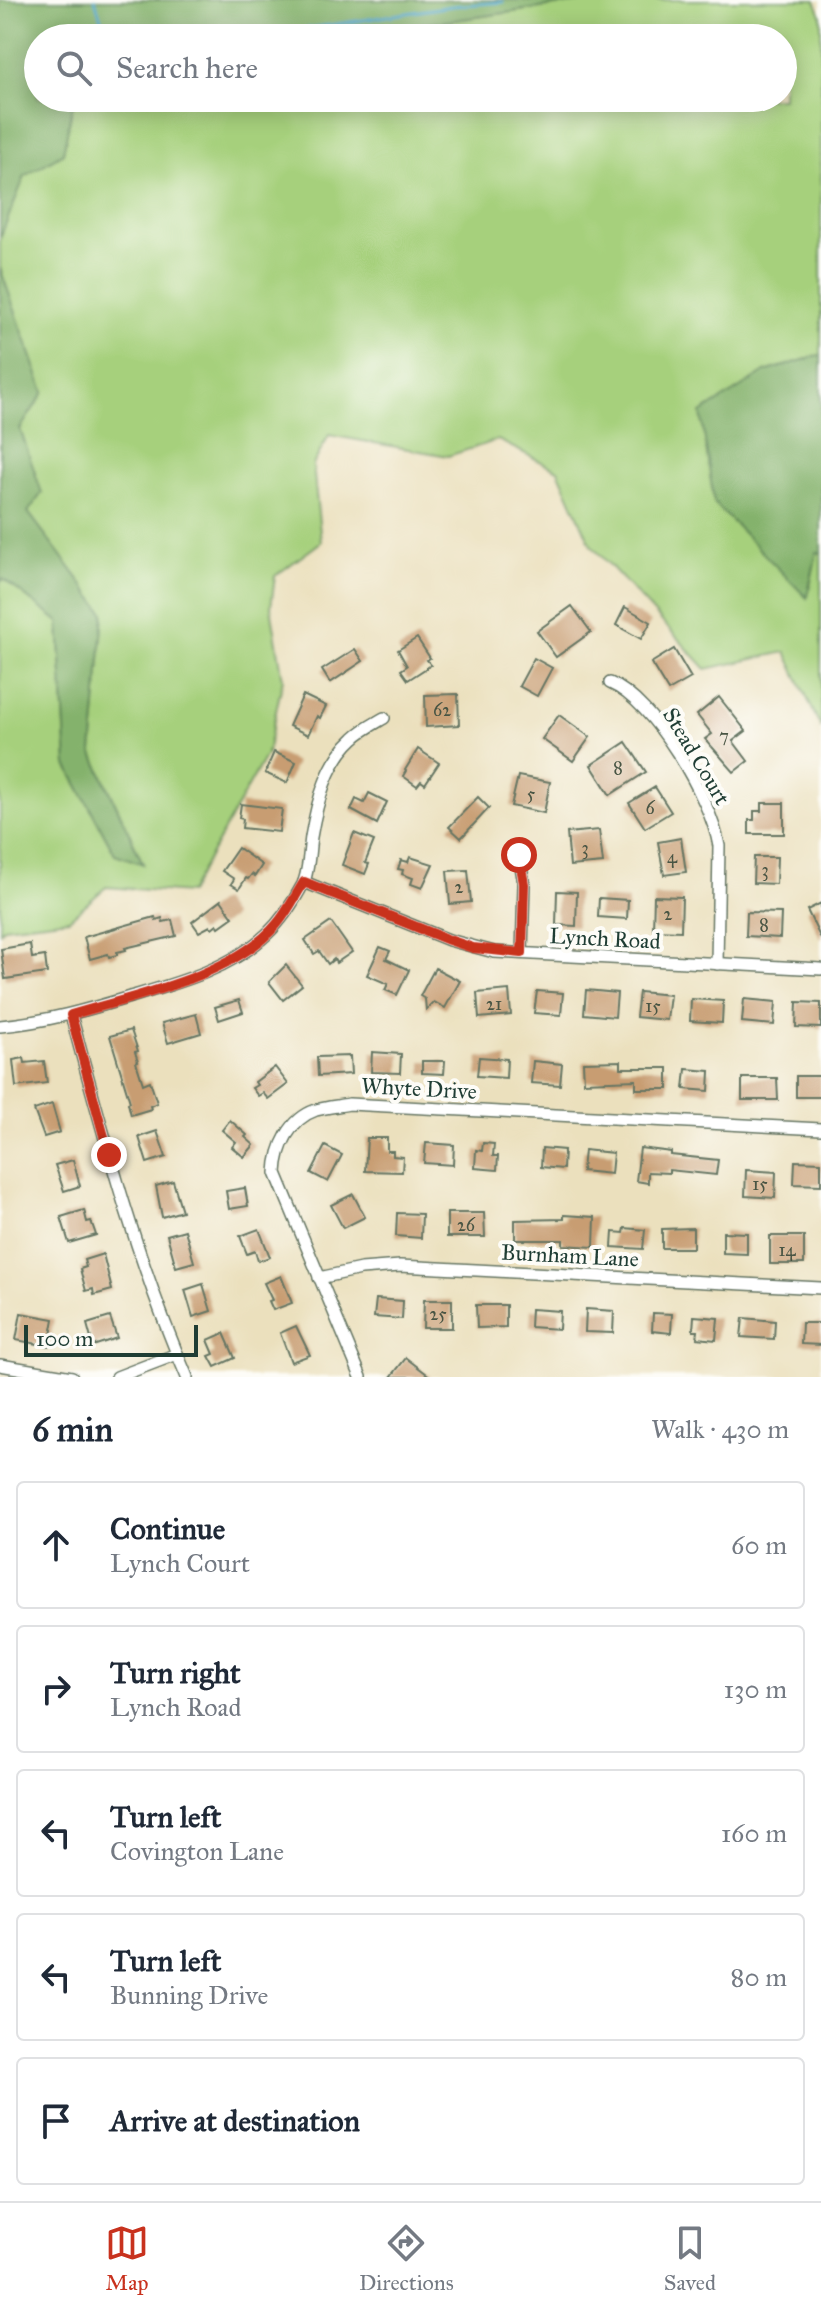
<!DOCTYPE html>
<meta charset="utf-8">
<style>
body{margin:0;font-family:"IM FELL Great Primer",serif;background:#f2f2f3;color:#1f2937}
.scale{position:absolute;left:24px;bottom:20px;width:174px;box-sizing:border-box;padding-left:8px;border:4px solid #1f3d34;border-top:0;font-size:22px;line-height:28px;white-space:nowrap;color:#1f3d34;-webkit-text-stroke:6px #fdfcf7;paint-order:stroke}
.stop{position:absolute;width:24px;height:24px;margin:-18px;border:6px solid #c8321e;border-radius:50%;background:#fff}
.stop.end{background:#c8321e;border-color:#fff;box-shadow:0 2px 8px #0008}
.list{margin:0;padding:0;list-style:none}
h2{display:flex;justify-content:space-between;align-items:center;height:104px;margin:0;padding:0 32px;font-size:34px}
h2 small{font-size:26px;font-weight:400;color:#747a83}
.list li{display:grid;grid-template-columns:52px 1fr auto;gap:24px;align-items:center;box-sizing:border-box;height:128px;margin:0 16px 16px;padding:0 16px;border:2px solid #e0e1e3;border-radius:8px}
.list b{display:block;font-size:30px;white-space:nowrap}
.list p{margin:0;font-size:26px;white-space:nowrap;color:#747a83}
.list em{font-size:26px;font-style:normal;color:#747a83}
.icon{flex:none;width:44px;height:44px;fill:none;stroke:currentColor;stroke-width:2;stroke-linecap:round;stroke-linejoin:round}
.map{position:relative;flex:none;width:821px;height:1377px;overflow:hidden}
.search{position:absolute;background:#fff;box-shadow:0 4px 20px #0003;left:24px;right:24px;top:24px;height:88px;display:flex;align-items:center;gap:20px;box-sizing:border-box;padding:0 28px;border-radius:44px;color:#747a83;font-size:30px}
.sheet{height:824px;background:#fff}
nav{display:flex;justify-content:space-around;align-items:center;box-sizing:border-box;height:112px;border-top:2px solid #e0e1e3;background:#fff;font-size:22px;color:#747a83}
nav a{display:grid;justify-items:center;gap:4px}
nav .on{color:#c8321e}
.map>svg:first-child{display:block}
.green{fill:#a6d07c;stroke:#628658;stroke-width:2}
.forest{fill:#84b26c;stroke:#527850;stroke-width:2}
.lines{fill:none;stroke-linecap:round;stroke-linejoin:round}
.stream{stroke:#4ba5c9;stroke-width:3}
.building{fill:#c89d72}
.street-casing{stroke:#667664;stroke-width:14}
.street{stroke:#fff;stroke-width:11}
.route{stroke:#c8321e;stroke-width:10}
.labels{text-anchor:middle;stroke-width:8;stroke-linejoin:round;paint-order:stroke}
.number-label{font-size:18px;fill:#495544}
.street-label{font-size:22px;fill:#1f3d34;stroke:#fdfcf7}
</style>
<div class="map">
<svg width="821" height="1377" viewBox="0 0 821 1377">
<rect width="100%" height="100%" fill="#fdfcf7"/>
<filter id="ink" filterUnits="userSpaceOnUse"><feTurbulence type="fractalNoise" baseFrequency=".0125" numOctaves="2"/><feDisplacementMap in="SourceGraphic" scale="16" xChannelSelector="R" yChannelSelector="G"/><feConvolveMatrix kernelMatrix="1 2 1 2 8 2 1 2 1" color-interpolation-filters="sRGB"/></filter>
<filter id="wash" filterUnits="userSpaceOnUse"><feTurbulence type="fractalNoise" baseFrequency=".006" numOctaves="4" result="noise"/><feDisplacementMap in="SourceGraphic" scale="32" xChannelSelector="R" yChannelSelector="G"/><feGaussianBlur stdDeviation="1.8" result="paint"/><feColorMatrix in="noise" values="0 0 0 0 0 0 0 0 0 0 0 0 0 0 0 0 0 1.4 0 .05"/><feComposite in="paint" operator="in"/></filter>
<g filter="url(#wash)">
<rect width="100%" height="100%" fill="#ebe0bd"/>
<path class="green" d="M 597,0 L 815,0 L 821,15 L 821,355 L 765,372 L 808,597 L 817,551 L 821,553 L 821,728 L 786,652 L 706,669 L 591,545 L 558,470 L 498,440 L 448,456 L 329,435 L 313,465 L 321,542 L 275,576 L 271,607 L 283,679 L 267,753 L 189,893 L 106,887 L 69,919 L 4,927 L 0,932 L 0,583 L 3,578 L 59,622 L 67,765 L 115,854 L 143,863 L 92,752 L 104,613 L 28,512 L 41,493 L 20,429 L 44,392 L 0,268 L 0,238 L 25,175 L 63,153 L 74,98 L 783,98 L 783,38 L 327,38 Z"/>
<g class="forest">
<path d="M 0,0 L 597,0 L 327,38 L 38,38 L 38,98 L 74,98 L 63,153 L 25,176 L 0,238 Z"/>
<path d="M 0,268 L 44,392 L 20,429 L 42,493 L 28,512 L 104,613 L 92,752 L 143,864 L 115,854 L 67,765 L 59,622 L 3,579 L 0,583 Z"/>
<path d="M 819,355 L 821,355 L 821,553 L 817,552 L 807,598 L 714,503 L 701,413 L 765,372 Z"/>
</g>
<g class="lines">
<g class="stream">
<path d="M 95,0 L 107,38"/>
<path d="M 248,38 L 452,6 L 503,2"/>
</g>
</g>
<g id="blocks">
<g class="building">
<path d="M 572,606 L 591,632 L 556,657 L 537,631 Z"/>
<path d="M 625,607 L 651,622 L 641,639 L 616,625 Z"/>
<path d="M 417,638 L 430,658 L 427,660 L 431,665 L 408,680 L 401,670 L 407,666 L 398,650 Z"/>
<path d="M 355,649 L 363,661 L 330,683 L 322,670 Z"/>
<path d="M 674,649 L 691,678 L 668,691 L 651,663 Z"/>
<path d="M 534,658 L 552,668 L 537,696 L 519,686 Z"/>
<path d="M 458,694 L 459,725 L 426,727 L 425,695 Z"/>
<path d="M 303,695 L 326,706 L 320,718 L 317,716 L 308,735 L 289,726 Z"/>
<path d="M 719,697 L 746,731 L 733,741 L 748,761 L 734,772 L 705,739 L 712,734 L 697,715 Z"/>
<path d="M 559,715 L 590,737 L 573,761 L 542,739 Z"/>
<path d="M 626,742 L 646,772 L 610,795 L 591,765 Z"/>
<path d="M 418,749 L 439,763 L 425,784 L 421,781 L 417,786 L 403,776 L 406,771 L 405,770 Z"/>
<path d="M 274,752 L 296,762 L 287,783 L 265,773 Z"/>
<path d="M 518,776 L 550,782 L 544,813 L 511,806 Z"/>
<path d="M 655,787 L 671,812 L 645,828 L 629,803 Z"/>
<path d="M 369,793 L 387,802 L 377,824 L 351,810 L 356,799 L 364,803 Z"/>
<path d="M 478,797 L 489,808 L 461,838 L 449,827 Z"/>
<path d="M 762,803 L 784,803 L 784,834 L 749,834 L 749,820 L 754,820 L 754,811 L 762,811 Z"/>
<path d="M 241,804 L 282,809 L 279,832 L 242,828 L 243,819 L 239,818 Z"/>
<path d="M 599,830 L 603,863 L 570,866 L 567,833 Z"/>
<path d="M 354,833 L 374,841 L 365,863 L 369,864 L 365,874 L 342,865 Z"/>
<path d="M 681,838 L 686,872 L 664,875 L 658,842 Z"/>
<path d="M 238,848 L 262,865 L 255,876 L 252,874 L 248,879 L 246,878 L 239,889 L 231,884 L 234,879 L 222,871 Z"/>
<path d="M 410,857 L 433,864 L 422,888 L 411,884 L 413,878 L 402,874 L 403,870 L 398,869 L 401,860 L 408,862 Z"/>
<path d="M 754,857 L 777,857 L 776,884 L 753,883 Z"/>
<path d="M 468,870 L 471,902 L 450,904 L 447,871 Z"/>
<path d="M 557,891 L 577,892 L 576,926 L 556,925 Z"/>
<path d="M 654,896 L 682,897 L 681,931 L 653,930 Z"/>
<path d="M 599,898 L 628,900 L 627,919 L 598,917 Z"/>
<path d="M 221,900 L 233,917 L 219,927 L 217,924 L 212,928 L 210,926 L 199,932 L 192,922 Z"/>
<path d="M 821,903 L 821,939 L 807,910 Z"/>
<path d="M 747,912 L 781,913 L 780,938 L 746,936 Z"/>
<path d="M 155,917 L 156,920 L 162,918 L 163,922 L 172,920 L 176,936 L 125,948 L 126,950 L 117,952 L 117,955 L 109,957 L 108,954 L 90,959 L 84,937 Z"/>
<path d="M 331,922 L 352,952 L 336,963 L 334,959 L 328,964 L 319,951 L 314,954 L 305,940 Z"/>
<path d="M 30,944 L 32,958 L 45,956 L 47,973 L 5,979 L 1,949 Z"/>
<path d="M 380,947 L 390,951 L 386,959 L 409,970 L 397,995 L 385,990 L 388,984 L 367,975 Z"/>
<path d="M 286,965 L 302,985 L 283,1000 L 269,982 Z"/>
<path d="M 435,968 L 460,981 L 445,1008 L 434,1002 L 426,1010 L 425,999 L 420,996 Z"/>
<path d="M 509,990 L 511,1015 L 479,1018 L 477,993 Z"/>
<path d="M 586,990 L 617,993 L 615,1017 L 584,1014 Z"/>
<path d="M 537,991 L 563,993 L 561,1015 L 534,1013 Z"/>
<path d="M 639,992 L 670,995 L 667,1020 L 636,1017 Z"/>
<path d="M 691,999 L 723,1001 L 722,1023 L 690,1021 Z"/>
<path d="M 744,999 L 776,1002 L 774,1025 L 742,1022 Z"/>
<path d="M 239,1000 L 243,1012 L 219,1020 L 215,1007 Z"/>
<path d="M 797,1002 L 821,1003 L 821,1028 L 796,1027 Z"/>
<path d="M 196,1014 L 201,1033 L 168,1043 L 162,1023 Z"/>
<path d="M 131,1030 L 138,1051 L 135,1052 L 138,1061 L 136,1062 L 143,1084 L 150,1081 L 157,1103 L 150,1106 L 151,1109 L 131,1115 L 128,1103 L 130,1102 L 110,1036 Z"/>
<path d="M 372,1052 L 401,1054 L 400,1073 L 371,1072 Z"/>
<path d="M 350,1056 L 351,1074 L 318,1076 L 317,1057 Z"/>
<path d="M 479,1057 L 507,1059 L 506,1078 L 477,1076 Z"/>
<path d="M 24,1058 L 25,1063 L 44,1061 L 47,1083 L 16,1087 L 13,1060 Z"/>
<path d="M 422,1061 L 445,1061 L 444,1074 L 422,1073 Z"/>
<path d="M 533,1061 L 562,1064 L 560,1085 L 531,1083 Z"/>
<path d="M 621,1061 L 621,1068 L 668,1068 L 668,1089 L 636,1089 L 636,1080 L 584,1082 L 583,1062 Z"/>
<path d="M 275,1067 L 288,1084 L 268,1099 L 263,1093 L 258,1096 L 252,1088 L 257,1085 L 255,1082 Z"/>
<path d="M 686,1069 L 710,1071 L 709,1091 L 684,1089 Z"/>
<rect x="796" y="1076" width="25" height="21"/>
<path d="M 742,1078 L 777,1078 L 778,1100 L 742,1100 Z"/>
<path d="M 52,1104 L 60,1132 L 44,1137 L 34,1110 Z"/>
<path d="M 230,1120 L 247,1135 L 245,1137 L 254,1145 L 244,1157 L 232,1147 L 236,1142 L 222,1130 Z"/>
<path d="M 157,1131 L 166,1157 L 147,1163 L 139,1137 Z"/>
<path d="M 367,1138 L 387,1138 L 387,1151 L 393,1151 L 393,1156 L 403,1157 L 402,1172 L 365,1171 Z"/>
<path d="M 426,1143 L 454,1145 L 453,1165 L 424,1163 Z"/>
<path d="M 483,1143 L 494,1144 L 493,1156 L 498,1156 L 497,1170 L 475,1168 L 476,1150 L 482,1151 Z"/>
<path d="M 325,1146 L 342,1155 L 328,1182 L 311,1173 Z"/>
<path d="M 542,1148 L 564,1150 L 563,1169 L 541,1167 Z"/>
<path d="M 640,1148 L 671,1152 L 671,1155 L 718,1160 L 716,1175 L 669,1170 L 669,1173 L 648,1172 L 648,1183 L 636,1181 Z"/>
<path d="M 584,1150 L 613,1153 L 611,1174 L 582,1171 Z"/>
<path d="M 73,1160 L 80,1186 L 64,1191 L 55,1165 Z"/>
<path d="M 795,1161 L 821,1162 L 821,1185 L 794,1184 Z"/>
<path d="M 746,1170 L 776,1172 L 775,1198 L 745,1196 Z"/>
<path d="M 173,1181 L 182,1211 L 162,1217 L 156,1186 Z"/>
<path d="M 245,1188 L 248,1206 L 229,1209 L 226,1191 Z"/>
<path d="M 353,1194 L 365,1217 L 343,1228 L 331,1205 Z"/>
<path d="M 84,1210 L 87,1222 L 91,1221 L 96,1235 L 69,1243 L 61,1217 Z"/>
<path d="M 397,1213 L 422,1214 L 421,1238 L 396,1236 Z"/>
<path d="M 447,1213 L 484,1213 L 485,1237 L 447,1237 Z"/>
<path d="M 564,1215 L 595,1217 L 594,1247 L 563,1245 L 563,1240 L 515,1240 L 515,1220 L 564,1219 Z"/>
<path d="M 625,1228 L 645,1230 L 643,1249 L 612,1247 L 613,1232 L 624,1233 Z"/>
<path d="M 693,1228 L 693,1248 L 662,1248 L 662,1229 Z"/>
<path d="M 259,1229 L 270,1257 L 258,1261 L 255,1251 L 247,1254 L 240,1236 Z"/>
<path d="M 185,1230 L 194,1262 L 176,1267 L 167,1235 Z"/>
<path d="M 723,1232 L 747,1233 L 747,1254 L 723,1253 Z"/>
<rect x="770" y="1236" width="34" height="28"/>
<path d="M 103,1254 L 112,1290 L 94,1295 L 93,1289 L 86,1291 L 80,1269 L 86,1267 L 84,1260 Z"/>
<path d="M 281,1276 L 292,1303 L 273,1310 L 269,1301 L 272,1300 L 264,1283 Z"/>
<path d="M 203,1284 L 211,1311 L 193,1317 L 185,1290 Z"/>
<path d="M 376,1299 L 403,1301 L 402,1319 L 374,1317 Z"/>
<path d="M 424,1300 L 452,1300 L 452,1328 L 423,1328 Z"/>
<path d="M 476,1305 L 506,1305 L 506,1327 L 477,1328 Z"/>
<path d="M 531,1309 L 560,1311 L 559,1329 L 530,1327 Z"/>
<path d="M 586,1309 L 614,1311 L 613,1333 L 585,1332 Z"/>
<path d="M 21,1313 L 54,1319 L 49,1346 L 16,1340 Z"/>
<path d="M 653,1313 L 672,1314 L 671,1333 L 652,1331 Z"/>
<path d="M 694,1316 L 718,1318 L 716,1340 L 697,1338 L 698,1331 L 693,1331 Z"/>
<path d="M 110,1317 L 117,1338 L 93,1346 L 87,1324 Z"/>
<path d="M 743,1318 L 775,1321 L 774,1339 L 741,1337 Z"/>
<path d="M 802,1323 L 821,1323 L 821,1345 L 801,1344 Z"/>
<path d="M 296,1326 L 310,1355 L 291,1362 L 280,1333 Z"/>
<path d="M 224,1333 L 235,1358 L 215,1367 L 209,1356 L 214,1354 L 208,1340 Z"/>
<path d="M 406,1358 L 431,1377 L 391,1377 Z"/>
</g>
</g>
</g>
<g filter="url(#ink)">
<use href="#blocks" fill-opacity="0" stroke="#667664" stroke-width="2"/>
<g class="lines">
<g class="street-casing">
<g id="street">
<path d="M 610,683 C 654,701 711,799 719,846 L 717,964"/>
<path d="M 519,855 L 524,884 L 522,953"/>
<path d="M 304,882 L 449,940 L 494,952 L 821,969"/>
<path d="M 71,1015 C 104,1137 136,1260 187,1377"/>
<path d="M 0,1026 C 45,1022 87,1010 130,997 C 178,983 230,969 267,934 C 281,921 294,901 303,884 C 309,871 309,851 311,837 C 317,802 327,762 354,738 C 362,730 374,724 384,718"/>
<path d="M 319,1278 L 361,1269 L 400,1266 L 821,1288"/>
<path d="M 0,1365 L 72,1377"/>
<path d="M 117,1377 L 177,1354"/>
<path d="M 361,1377 L 276,1173 C 277,1147 290,1119 316,1110 C 327,1107 339,1106 349,1104 L 821,1129"/>
</g>
</g>
<use href="#street" class="street"/>
</g>
</g>
<g class="lines" filter="url(#ink)">
<path class="route" d="M 109,1155 L 71,1015 C 134,996 234,976 277,924 C 288,911 295,896 304,882 L 449,940 L 473,948 L 522,953 L 524,884 L 519,855"/>
</g>
<g class="labels">
<g class="number-label">
<text x="442" y="716">62</text>
<text x="724" y="742">7</text>
<text x="618" y="774">8</text>
<text x="531" y="800">5</text>
<text x="650" y="814">6</text>
<text x="585" y="854">3</text>
<text x="672" y="863">4</text>
<text x="765" y="876">3</text>
<text x="459" y="893">2</text>
<text x="668" y="920">2</text>
<text x="764" y="931">8</text>
<text x="494" y="1010">21</text>
<text x="653" y="1012">15</text>
<text x="760" y="1190">15</text>
<text x="466" y="1231">26</text>
<text x="787" y="1256">14</text>
<text x="438" y="1320">25</text>
</g>
<g class="street-label">
<text transform="translate(697 756) rotate(59)" y="8">Stead Court</text>
<text transform="translate(605 938) rotate(3)" y="8">Lynch Road</text>
<text transform="translate(419 1088) rotate(3)" y="8">Whyte Drive</text>
<text transform="translate(570 1255) rotate(3)" y="8">Burnham Lane</text>
</g>
</g>
</svg>
<div class="scale">100 m</div>
<div class="stop" style="left:519px;top:855px"></div>
<div class="stop end" style="left:109px;top:1155px"></div>
<div class="search"><svg class="icon" aria-label="search" viewBox="0 0 24 24"><circle cx="10" cy="10" r="6"/><path d="M15 15l6 6"/></svg>Search here</div>
</div>
<section class="sheet">
<h2>6 min<small>Walk · 430 m</small></h2>
<ul class="list">
<li><svg class="icon" aria-label="ahead" viewBox="0 0 24 24"><path d="M12 20V5M6 11l6-6 6 6"/></svg><div><b>Continue</b><p>Lynch Court</p></div><em>60 m</em></li>
<li><svg class="icon" aria-label="right" viewBox="0 0 24 24"><path d="M7 20v-9h11M14 6l5 5-5 5"/></svg><div><b>Turn right</b><p>Lynch Road</p></div><em>130 m</em></li>
<li><svg class="icon" aria-label="left" viewBox="0 0 24 24"><path d="M17 20v-9H6M10 6l-5 5 5 5"/></svg><div><b>Turn left</b><p>Covington Lane</p></div><em>160 m</em></li>
<li><svg class="icon" aria-label="left" viewBox="0 0 24 24"><path d="M17 20v-9H6M10 6l-5 5 5 5"/></svg><div><b>Turn left</b><p>Bunning Drive</p></div><em>80 m</em></li>
<li><svg class="icon" aria-label="arrive" viewBox="0 0 24 24"><path d="M6 21V4h12l-3 4 3 4H6"/></svg><div><b>Arrive at destination</b></div></li>
</ul>
</section>
<nav>
<a class="on"><svg class="icon" aria-label="map" viewBox="0 0 24 24"><path d="M3 6l6-2 6 2 6-2v14l-6 2-6-2-6 2zM9 4v14M15 6v14"/></svg>Map</a>
<a><svg class="icon" aria-label="directions" viewBox="0 0 24 24"><path d="M12 3l9 9-9 9-9-9zM9 14v-3h6M13 9l2 2-2 2"/></svg>Directions</a>
<a><svg class="icon" aria-label="saved" viewBox="0 0 24 24"><path d="M7 4h10v16l-5-4-5 4z"/></svg>Saved</a>
</nav>
